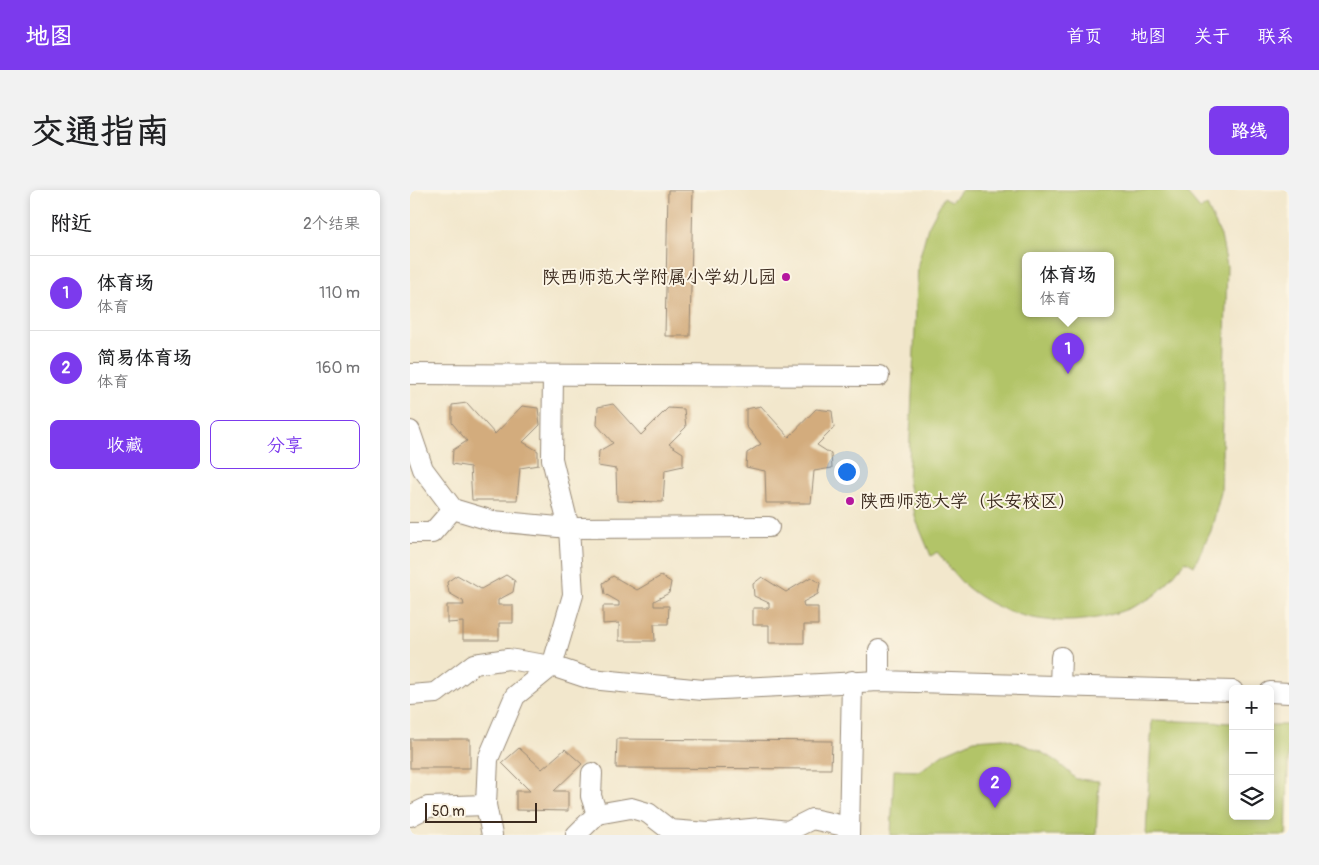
<!DOCTYPE html>
<html lang="zh">
<meta charset="utf-8">
<style>
body{margin:0;font-family:Pangolin,"LXGW WenKai TC",sans-serif;background:#f2f2f2;color:#202124}
.controls{position:absolute;right:15px;bottom:15px;display:grid;overflow:hidden;border-radius:8px;box-shadow:0 2px 8px #0003}
.controls button{width:45px;height:45px;display:grid;place-items:center;padding:0;border:0;border-bottom:1px solid #e0e0e0;background:#fff;color:#202124;font:25px sans-serif}
.scale{position:absolute;left:15px;bottom:12px;width:112px;box-sizing:border-box;padding-left:5px;border:2px solid #3b2a1e;border-top:0;font-size:14px;line-height:18px;white-space:nowrap;color:#3b2a1e;-webkit-text-stroke:4px #fcf5e5;paint-order:stroke}
.you{position:absolute;left:436px;top:281px;width:18px;height:18px;margin:-12px;border:4px solid #fff;border-radius:50%;background:#1a73e8;box-shadow:0 0 0 8px #1a73e833}
.badge{display:grid;place-items:center;width:32px;height:32px;border-radius:50%;background:#7c3aed;color:#fff;font-size:16px;font-weight:700}
.pin{position:absolute;translate:-50% -41px;filter:drop-shadow(0 1px 2px #0008)}
.pin::after{content:'';position:absolute;top:26px;width:18px;height:15px;background:inherit;clip-path:polygon(0 0,100% 0,50% 100%)}
.popup{position:absolute;left:612px;top:62px;width:92px;height:65px;box-sizing:border-box;display:grid;place-content:center;border-radius:8px;background:#fff;filter:drop-shadow(0 1px 4px #0005);font-size:16px;white-space:nowrap;color:#757577}
.popup b{font-size:19px;color:#202124}
.popup::after{content:'';position:absolute;left:50%;top:100%;margin-left:-10px;border:10px solid transparent;border-top-color:#fff}
.list{margin:0;padding:0;list-style:none}
h2{display:flex;justify-content:space-between;align-items:center;height:65px;margin:0;padding:0 20px;font-size:21px}
h2 small{font-size:16px;font-weight:400;color:#757577}
.list li{display:grid;grid-template-columns:32px 1fr auto;gap:15px;align-items:center;box-sizing:border-box;height:75px;padding:0 20px;border-top:1px solid #e0e0e0}
.list b{display:block;font-size:19px;white-space:nowrap}
.list p{margin:0;font-size:16px;white-space:nowrap;color:#757577}
.list em{font-size:16px;font-style:normal;color:#757577}
.actions{display:flex;gap:10px;padding:15px 20px}
.actions a{flex:1;padding:11px 0;border:1px solid #7c3aed;border-radius:8px;text-align:center;font-size:18px;color:#7c3aed}
.actions .main{background:#7c3aed;color:#fff}
.icon{flex:none;width:28px;height:28px;fill:none;stroke:currentColor;stroke-width:2;stroke-linecap:round;stroke-linejoin:round}
.map{position:relative;flex:none;width:879px;height:645px;overflow:hidden;border-radius:8px}
header{display:flex;align-items:center;gap:30px;box-sizing:border-box;height:70px;padding:0 25px;background:#7c3aed;color:#fff}
header strong{font-size:24px}
nav{display:flex;gap:28px;margin-inline-start:auto;font-size:18px}
.intro{display:flex;align-items:center;justify-content:space-between;box-sizing:border-box;height:120px;padding:0 30px}
h1{margin:0;font-size:35px}
.button{padding:12px 22px;border-radius:8px;background:#7c3aed;color:#fff;font-size:18px;font-weight:700}
main{display:flex;gap:30px;padding:0 30px}
aside{flex:1;background:#fff;border-radius:8px;box-shadow:0 2px 8px #0003}
.map>svg:first-child{display:block}
.pitch{fill:#b2c467;stroke:#767742;fill-rule:evenodd}
.building{fill:#d3ac7d}
.lines{fill:none;stroke-linecap:round;stroke-linejoin:round}
.minor-casing{stroke:#968875;stroke-width:22}
.minor{stroke:#fff;stroke-width:20}
.poi-dot{fill:#b5179e;stroke:#fcf5e5;stroke-width:2}
.labels{text-anchor:middle;stroke-width:4;stroke-linejoin:round;paint-order:stroke}
.poi-label{font-size:18px;fill:#3b2a1e;stroke:#fcf5e5;text-anchor:end}
</style>
<header>
<strong>地图</strong>
<nav><a>首页</a><a>地图</a><a>关于</a><a>联系</a></nav>
</header>
<div class="intro"><h1>交通指南</h1><a class="button">路线</a></div>
<main>
<aside>
<h2>附近<small>2个结果</small></h2>
<ul class="list">
<li><span class="badge">1</span><div><b>体育场</b><p>体育</p></div><em>110 m</em></li>
<li><span class="badge">2</span><div><b>简易体育场</b><p>体育</p></div><em>160 m</em></li>
</ul>
<div class="actions"><a class="main">收藏</a><a>分享</a></div>
</aside>
<div class="map">
<svg width="879" height="645" viewBox="0 0 879 645">
<rect width="100%" height="100%" fill="#fcf5e5"/>
<filter id="ink" filterUnits="userSpaceOnUse"><feTurbulence type="fractalNoise" baseFrequency=".02" numOctaves="2"/><feDisplacementMap in="SourceGraphic" scale="10" xChannelSelector="R" yChannelSelector="G"/><feConvolveMatrix kernelMatrix="1 2 1 2 8 2 1 2 1" color-interpolation-filters="sRGB"/></filter>
<filter id="wash" filterUnits="userSpaceOnUse"><feTurbulence type="fractalNoise" baseFrequency=".0096" numOctaves="4" result="noise"/><feDisplacementMap in="SourceGraphic" scale="20" xChannelSelector="R" yChannelSelector="G"/><feGaussianBlur stdDeviation="1.12" result="paint"/><feColorMatrix in="noise" values="0 0 0 0 0 0 0 0 0 0 0 0 0 0 0 0 0 1.4 0 .05"/><feComposite in="paint" operator="in"/></filter>
<g filter="url(#wash)">
<rect width="100%" height="100%" fill="#f2e7cc"/>
<g class="pitch">
<path d="M 552,0 L 774,0 L 790,19 L 797,16 L 811,46 L 817,76 L 811,302 L 801,341 L 784,376 L 776,371 C 765,382 754,399 742,407 C 685,441 609,440 557,397 C 546,388 537,373 527,362 L 521,366 L 506,330 L 498,291 L 508,74 L 518,37 L 534,7 L 541,11 ZM 616,65 L 700,65 L 700,123 L 616,123 Z"/>
<path d="M 742,530 L 823,533 L 823,626 L 860,626 L 860,535 L 879,535 L 876,645 L 736,645 Z"/>
<path d="M 594,548 C 627,559 641,564 666,589 L 689,591 L 686,645 L 481,645 L 484,580 L 510,581 L 534,563 L 564,550 Z"/>
</g>
<g id="blocks">
<g class="building">
<path d="M 258,0 L 283,0 L 280,146 L 255,146 Z"/>
<path d="M 57,213 L 85,244 L 112,216 L 128,218 L 130,235 L 113,252 L 128,261 L 128,275 L 110,278 L 107,310 L 62,310 L 60,277 L 42,274 L 43,260 L 57,251 L 42,233 L 42,215 Z"/>
<path d="M 203,214 L 231,245 L 258,218 L 274,219 L 276,237 L 259,254 L 273,263 L 273,276 L 255,280 L 253,312 L 207,311 L 206,279 L 188,276 L 189,261 L 203,253 L 187,235 L 188,217 Z"/>
<path d="M 351,216 L 379,247 L 406,219 L 422,221 L 424,238 L 407,255 L 421,264 L 422,278 L 404,281 L 401,313 L 356,313 L 355,281 L 336,277 L 337,263 L 351,254 L 336,236 L 336,219 Z"/>
<path d="M 47,385 L 71,399 L 96,385 L 105,391 L 103,402 L 88,410 L 88,415 L 103,415 L 103,433 L 89,433 L 89,450 L 53,450 L 53,432 L 37,433 L 37,415 L 54,415 L 53,411 L 39,403 L 37,392 Z"/>
<path d="M 203,386 L 227,400 L 251,386 L 261,392 L 259,403 L 244,411 L 244,416 L 259,416 L 258,434 L 244,434 L 245,451 L 209,451 L 209,433 L 193,434 L 193,416 L 209,416 L 209,412 L 195,404 L 193,393 Z"/>
<path d="M 352,387 L 376,402 L 401,387 L 410,393 L 408,404 L 393,412 L 394,417 L 408,417 L 408,435 L 394,435 L 394,453 L 359,453 L 359,435 L 343,435 L 343,418 L 359,418 L 359,413 L 344,406 L 343,394 Z"/>
<rect x="0" y="549" width="60" height="29"/>
<path d="M 207,549 L 422,551 L 421,579 L 206,578 Z"/>
<path d="M 109,558 L 132,579 L 155,559 L 172,574 L 144,601 L 158,601 L 158,621 L 106,620 L 106,601 L 120,601 L 92,573 Z"/>
</g>
</g>
</g>
<g filter="url(#ink)">
<use href="#blocks" fill-opacity="0" stroke="#968875" stroke-width="1"/>
<g class="lines">
<g class="minor-casing">
<g id="minor">
<path d="M 0,184 L 469,186"/>
<path d="M 0,241 L 13,279 L 43,319 L 83,331 L 159,338 L 359,337"/>
<path d="M 0,343 L 22,343 L 43,319"/>
<path d="M 469,491 L 469,460"/>
<path d="M 650,495 L 651,467"/>
<path d="M 860,502 L 879,503"/>
<path d="M 0,505 L 26,503 L 64,474 L 98,469 L 142,476 L 181,489 L 293,500 L 469,491 L 823,501"/>
<path d="M 182,583 L 181,606 L 187,624"/>
<path d="M 0,626 L 18,617 L 76,615"/>
<path d="M 82,645 L 76,615 L 78,569 L 105,506 L 142,476 L 163,405 L 159,338 L 142,269 L 143,185"/>
<path d="M 166,645 L 187,624 L 221,618 L 238,623 L 260,640 L 298,643 L 351,638 L 378,641 L 402,629 L 439,637"/>
<path d="M 439,645 L 442,491"/>
</g>
</g>
<use href="#minor" class="minor"/>
</g>
</g>
<g class="poi-dot">
<circle cx="376" cy="87" r="5"/>
<circle cx="440" cy="311" r="5"/>
</g>
<g class="labels">
<g class="poi-label">
<text x="366" y="93">陕西师范大学附属小学幼儿园</text>
<text x="450" y="317" text-anchor="start">陕西师范大学（长安校区）</text>
</g>
</g>
</svg>
<div class="controls">
<button>+</button>
<button>−</button>
<button><svg class="icon" aria-label="layers" viewBox="0 0 24 24"><path d="M12 4l9 5-9 5-9-5zM3 14l9 5 9-5"/></svg></button>
</div>
<div class="scale">50 m</div>
<div class="you"></div>
<div class="pin badge" style="left:658px;top:184px">1</div>
<div class="popup"><b>体育场</b>体育</div>
<div class="pin badge" style="left:585px;top:618px">2</div>
</div>
</main>
